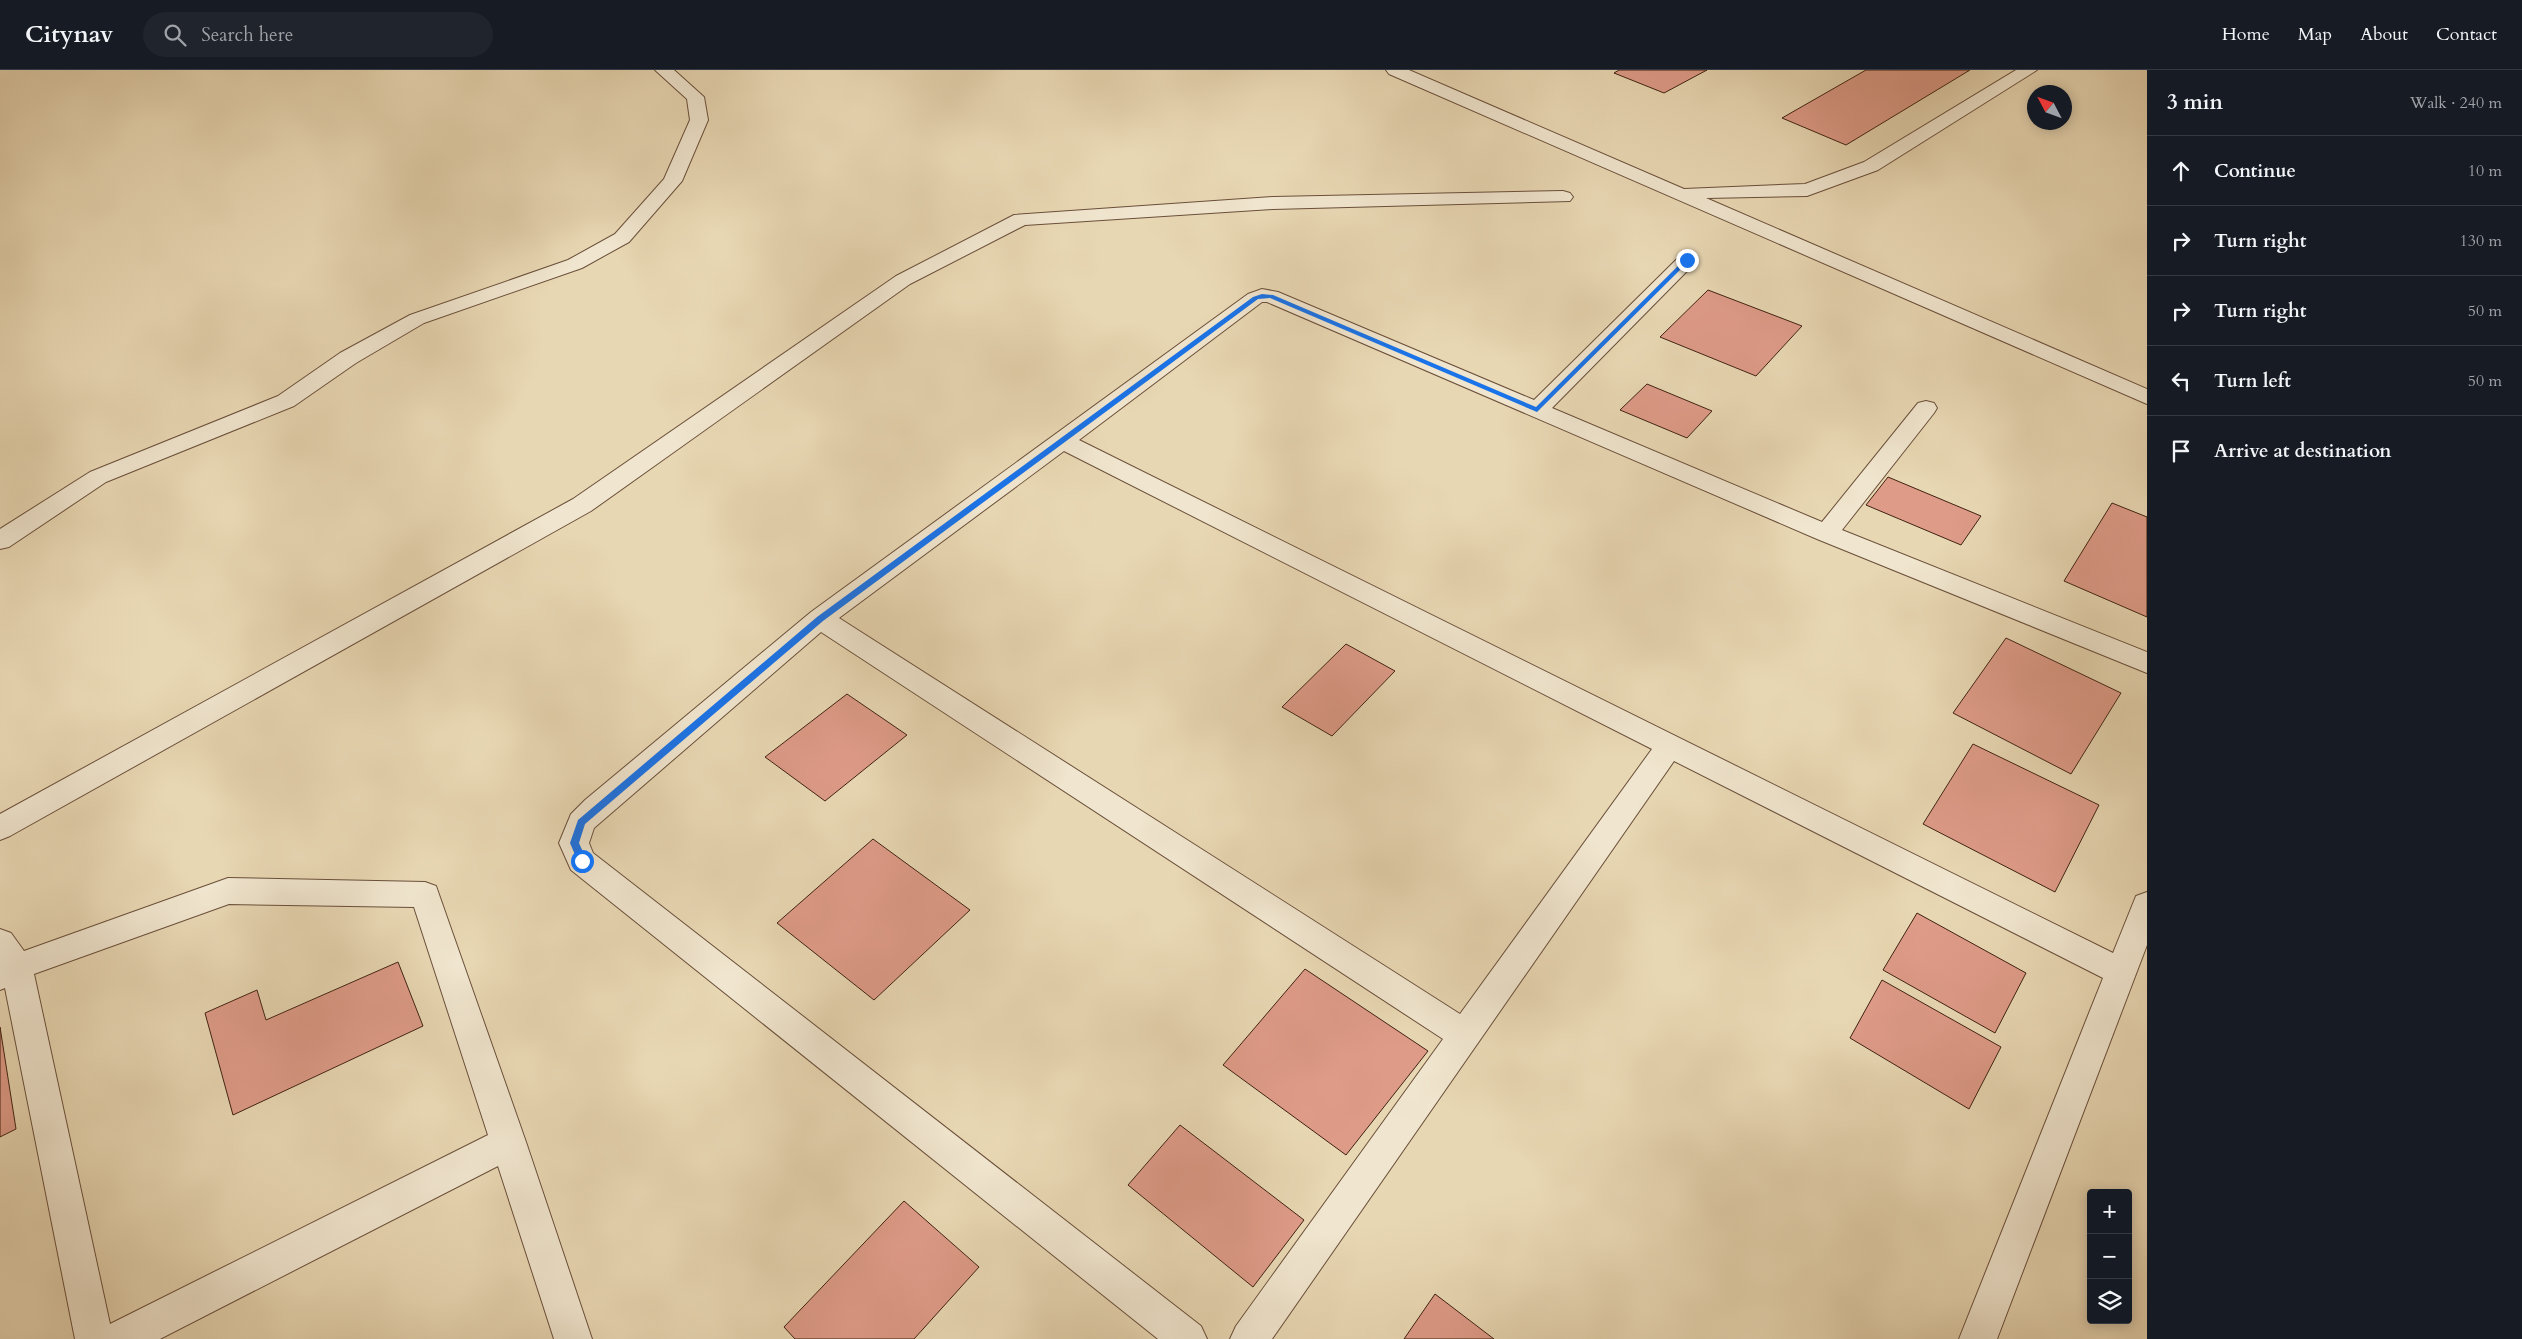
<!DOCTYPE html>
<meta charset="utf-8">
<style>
body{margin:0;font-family:Cardo,serif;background:#20242c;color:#f1f3f6}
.controls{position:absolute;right:15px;bottom:15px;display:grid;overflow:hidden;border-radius:5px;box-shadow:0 2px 12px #0003}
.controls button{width:45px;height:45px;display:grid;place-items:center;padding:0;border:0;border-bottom:1px solid #363941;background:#171b24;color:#f1f3f6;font:25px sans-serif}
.compass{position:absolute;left:2027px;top:15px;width:45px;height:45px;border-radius:50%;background:#171b24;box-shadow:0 2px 12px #0003;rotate:311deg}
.stop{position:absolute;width:15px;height:15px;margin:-11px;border:4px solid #1a73e8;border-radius:50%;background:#fff}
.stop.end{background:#1a73e8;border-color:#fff;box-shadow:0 1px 5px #0008}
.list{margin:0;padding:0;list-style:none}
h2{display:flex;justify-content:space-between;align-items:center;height:65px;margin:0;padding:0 20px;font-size:21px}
h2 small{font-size:16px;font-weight:400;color:#9ea1a6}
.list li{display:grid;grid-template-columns:32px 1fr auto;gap:15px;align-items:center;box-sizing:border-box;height:70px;padding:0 20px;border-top:1px solid #363941}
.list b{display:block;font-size:19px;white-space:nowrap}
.list em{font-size:16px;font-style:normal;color:#9ea1a6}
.icon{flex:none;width:28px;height:28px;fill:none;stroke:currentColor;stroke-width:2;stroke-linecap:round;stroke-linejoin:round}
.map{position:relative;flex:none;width:2147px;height:1269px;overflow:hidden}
header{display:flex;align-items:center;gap:30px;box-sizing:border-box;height:70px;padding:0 25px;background:#171b24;border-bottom:1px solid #363941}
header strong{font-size:24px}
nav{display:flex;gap:28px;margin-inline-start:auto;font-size:18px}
.search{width:350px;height:45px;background:#20242c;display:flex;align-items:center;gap:12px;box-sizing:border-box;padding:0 18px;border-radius:28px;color:#9ea1a6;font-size:19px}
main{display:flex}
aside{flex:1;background:#171b24}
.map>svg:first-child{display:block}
.building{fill:#de9b88;stroke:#402211}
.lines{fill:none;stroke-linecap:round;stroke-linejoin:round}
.minor-casing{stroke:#6a4f3a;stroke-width:2}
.minor{fill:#f0e5ce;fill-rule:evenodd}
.route{fill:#1a73e8}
</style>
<header>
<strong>Citynav</strong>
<div class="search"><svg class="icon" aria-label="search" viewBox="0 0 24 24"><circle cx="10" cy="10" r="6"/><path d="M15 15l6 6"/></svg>Search here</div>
<nav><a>Home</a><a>Map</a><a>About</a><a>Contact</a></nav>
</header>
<main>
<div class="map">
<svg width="2147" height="1269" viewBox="0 0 2147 1269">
<rect width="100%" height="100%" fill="#e8d7b3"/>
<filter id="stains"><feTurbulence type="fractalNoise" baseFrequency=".004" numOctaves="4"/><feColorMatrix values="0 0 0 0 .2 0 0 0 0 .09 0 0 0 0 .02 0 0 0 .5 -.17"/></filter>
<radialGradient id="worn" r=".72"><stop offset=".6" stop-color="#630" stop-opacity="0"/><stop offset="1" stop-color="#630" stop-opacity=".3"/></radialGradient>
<g class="building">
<path d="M 1619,0 L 1707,0 L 1664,23 L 1614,3 Z"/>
<path d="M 1866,0 L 1970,0 L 1846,75 L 1782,48 Z"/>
<path d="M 1708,220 L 1802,256 L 1756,306 L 1660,267 Z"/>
<path d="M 1647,314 L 1712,341 L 1687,368 L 1620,340 Z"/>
<path d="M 1888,407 L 1981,446 L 1961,475 L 1866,435 Z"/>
<path d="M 2112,433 L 2147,447 L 2147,547 L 2064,511 Z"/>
<path d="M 2006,568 L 2121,623 L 2071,704 L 1953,643 Z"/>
<path d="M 1346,574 L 1395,601 L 1332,666 L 1282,637 Z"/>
<path d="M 847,624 L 907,665 L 825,731 L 765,687 Z"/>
<path d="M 1973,674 L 2099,735 L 2055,822 L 1923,754 Z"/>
<path d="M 873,769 L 970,840 L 874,930 L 777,853 Z"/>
<path d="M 1917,843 L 2026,903 L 1995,963 L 1883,900 Z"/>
<path d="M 398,892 L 423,956 L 233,1045 L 205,943 L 257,920 L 266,950 Z"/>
<path d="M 1305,899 L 1428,981 L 1346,1085 L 1223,995 Z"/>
<path d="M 1882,910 L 2001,977 L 1969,1039 L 1850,968 Z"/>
<path d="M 0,957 L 16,1059 L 0,1067 Z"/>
<path d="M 1180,1055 L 1304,1150 L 1253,1217 L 1128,1115 Z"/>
<path d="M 904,1131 L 979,1197 L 914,1269 L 795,1269 L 784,1257 Z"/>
<path d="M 1435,1224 L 1494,1269 L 1404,1269 Z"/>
</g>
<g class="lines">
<g class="minor-casing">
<g id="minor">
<path d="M 655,0 L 674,0 L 704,27 L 708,50 L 682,111 L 629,172 L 582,198 L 424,253 L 356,293 L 294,336 L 106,412 L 9,477 L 0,479 L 0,459 L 90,402 L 278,326 L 340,283 L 410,245 L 568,190 L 615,164 L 664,109 L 690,50 L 687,29 Z"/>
<path d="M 1386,0 L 1409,0 L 1684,119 L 1805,114 L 1864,92 L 2016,0 L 2037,0 L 1878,100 L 1807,126 L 1706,128 L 2147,319 L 2147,334 L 1389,4 Z"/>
<path d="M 1563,121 L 1570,123 L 1573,127 L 1570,131 L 1273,139 L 1025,155 L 910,214 L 591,441 L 10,766 L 0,770 L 0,744 L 573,429 L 896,206 L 1014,145 L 1273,127 Z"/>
<path d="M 1687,184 L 1694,186 L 1697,190 L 1694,194 L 1552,338 L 1822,452 L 1918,333 L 1926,331 L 1934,333 L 1937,338 L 1934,343 L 1842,460 L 2147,582 L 2147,603 L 1817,469 L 1267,232 L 1262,232 L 1079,370 L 2113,883 L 2136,826 L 2147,822 L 2147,875 L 1997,1269 L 1959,1269 L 2103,908 L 1674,691 L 1272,1269 L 1230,1269 L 1236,1256 L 1443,969 L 821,562 L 594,758 L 589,773 L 593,783 L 1201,1256 L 1207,1269 L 1158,1269 L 571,800 L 559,773 L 571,744 L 585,730 L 811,542 L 1248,224 L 1262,219 L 1278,222 L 1534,330 L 1680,186 ZM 1064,381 L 1652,679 L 1460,944 L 839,548 Z"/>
<path d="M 228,808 L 425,812 L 436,816 L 526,1072 L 592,1269 L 554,1269 L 498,1096 L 160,1269 L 75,1269 L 5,918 L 0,920 L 0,859 L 11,863 L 24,881 ZM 229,834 L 414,837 L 488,1065 L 110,1254 L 34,904 Z"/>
</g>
</g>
<use href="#minor" class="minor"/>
</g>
<path class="route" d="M 1685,189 L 1690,190 L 1537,342 L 1270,228 L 1258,229 L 823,551 L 585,754 L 579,773 L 587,791 L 586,794 L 579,794 L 570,773 L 578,750 L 817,547 L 1253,227 L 1262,224 L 1273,225 L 1536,337 Z"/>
<rect width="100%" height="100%" filter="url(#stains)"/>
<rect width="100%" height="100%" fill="url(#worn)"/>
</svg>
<div class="controls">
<button>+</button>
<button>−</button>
<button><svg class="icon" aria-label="layers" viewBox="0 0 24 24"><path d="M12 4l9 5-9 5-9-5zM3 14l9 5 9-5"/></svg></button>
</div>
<svg class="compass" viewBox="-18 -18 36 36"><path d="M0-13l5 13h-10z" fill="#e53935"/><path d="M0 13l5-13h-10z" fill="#9ea1a6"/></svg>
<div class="stop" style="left:582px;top:791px"></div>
<div class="stop end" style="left:1687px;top:190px"></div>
</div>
<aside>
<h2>3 min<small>Walk · 240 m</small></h2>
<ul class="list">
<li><svg class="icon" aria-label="ahead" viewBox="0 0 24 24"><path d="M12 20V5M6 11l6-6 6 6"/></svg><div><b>Continue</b></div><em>10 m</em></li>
<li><svg class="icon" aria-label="right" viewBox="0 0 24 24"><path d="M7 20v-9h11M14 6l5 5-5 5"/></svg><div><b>Turn right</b></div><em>130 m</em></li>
<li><svg class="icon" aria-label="right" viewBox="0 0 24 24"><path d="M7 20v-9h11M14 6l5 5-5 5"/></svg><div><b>Turn right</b></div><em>50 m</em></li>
<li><svg class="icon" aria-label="left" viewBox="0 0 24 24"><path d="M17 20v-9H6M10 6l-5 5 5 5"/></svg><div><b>Turn left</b></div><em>50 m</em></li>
<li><svg class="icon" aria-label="arrive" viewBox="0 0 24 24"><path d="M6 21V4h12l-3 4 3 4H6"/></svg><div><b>Arrive at destination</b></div></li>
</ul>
</aside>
</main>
